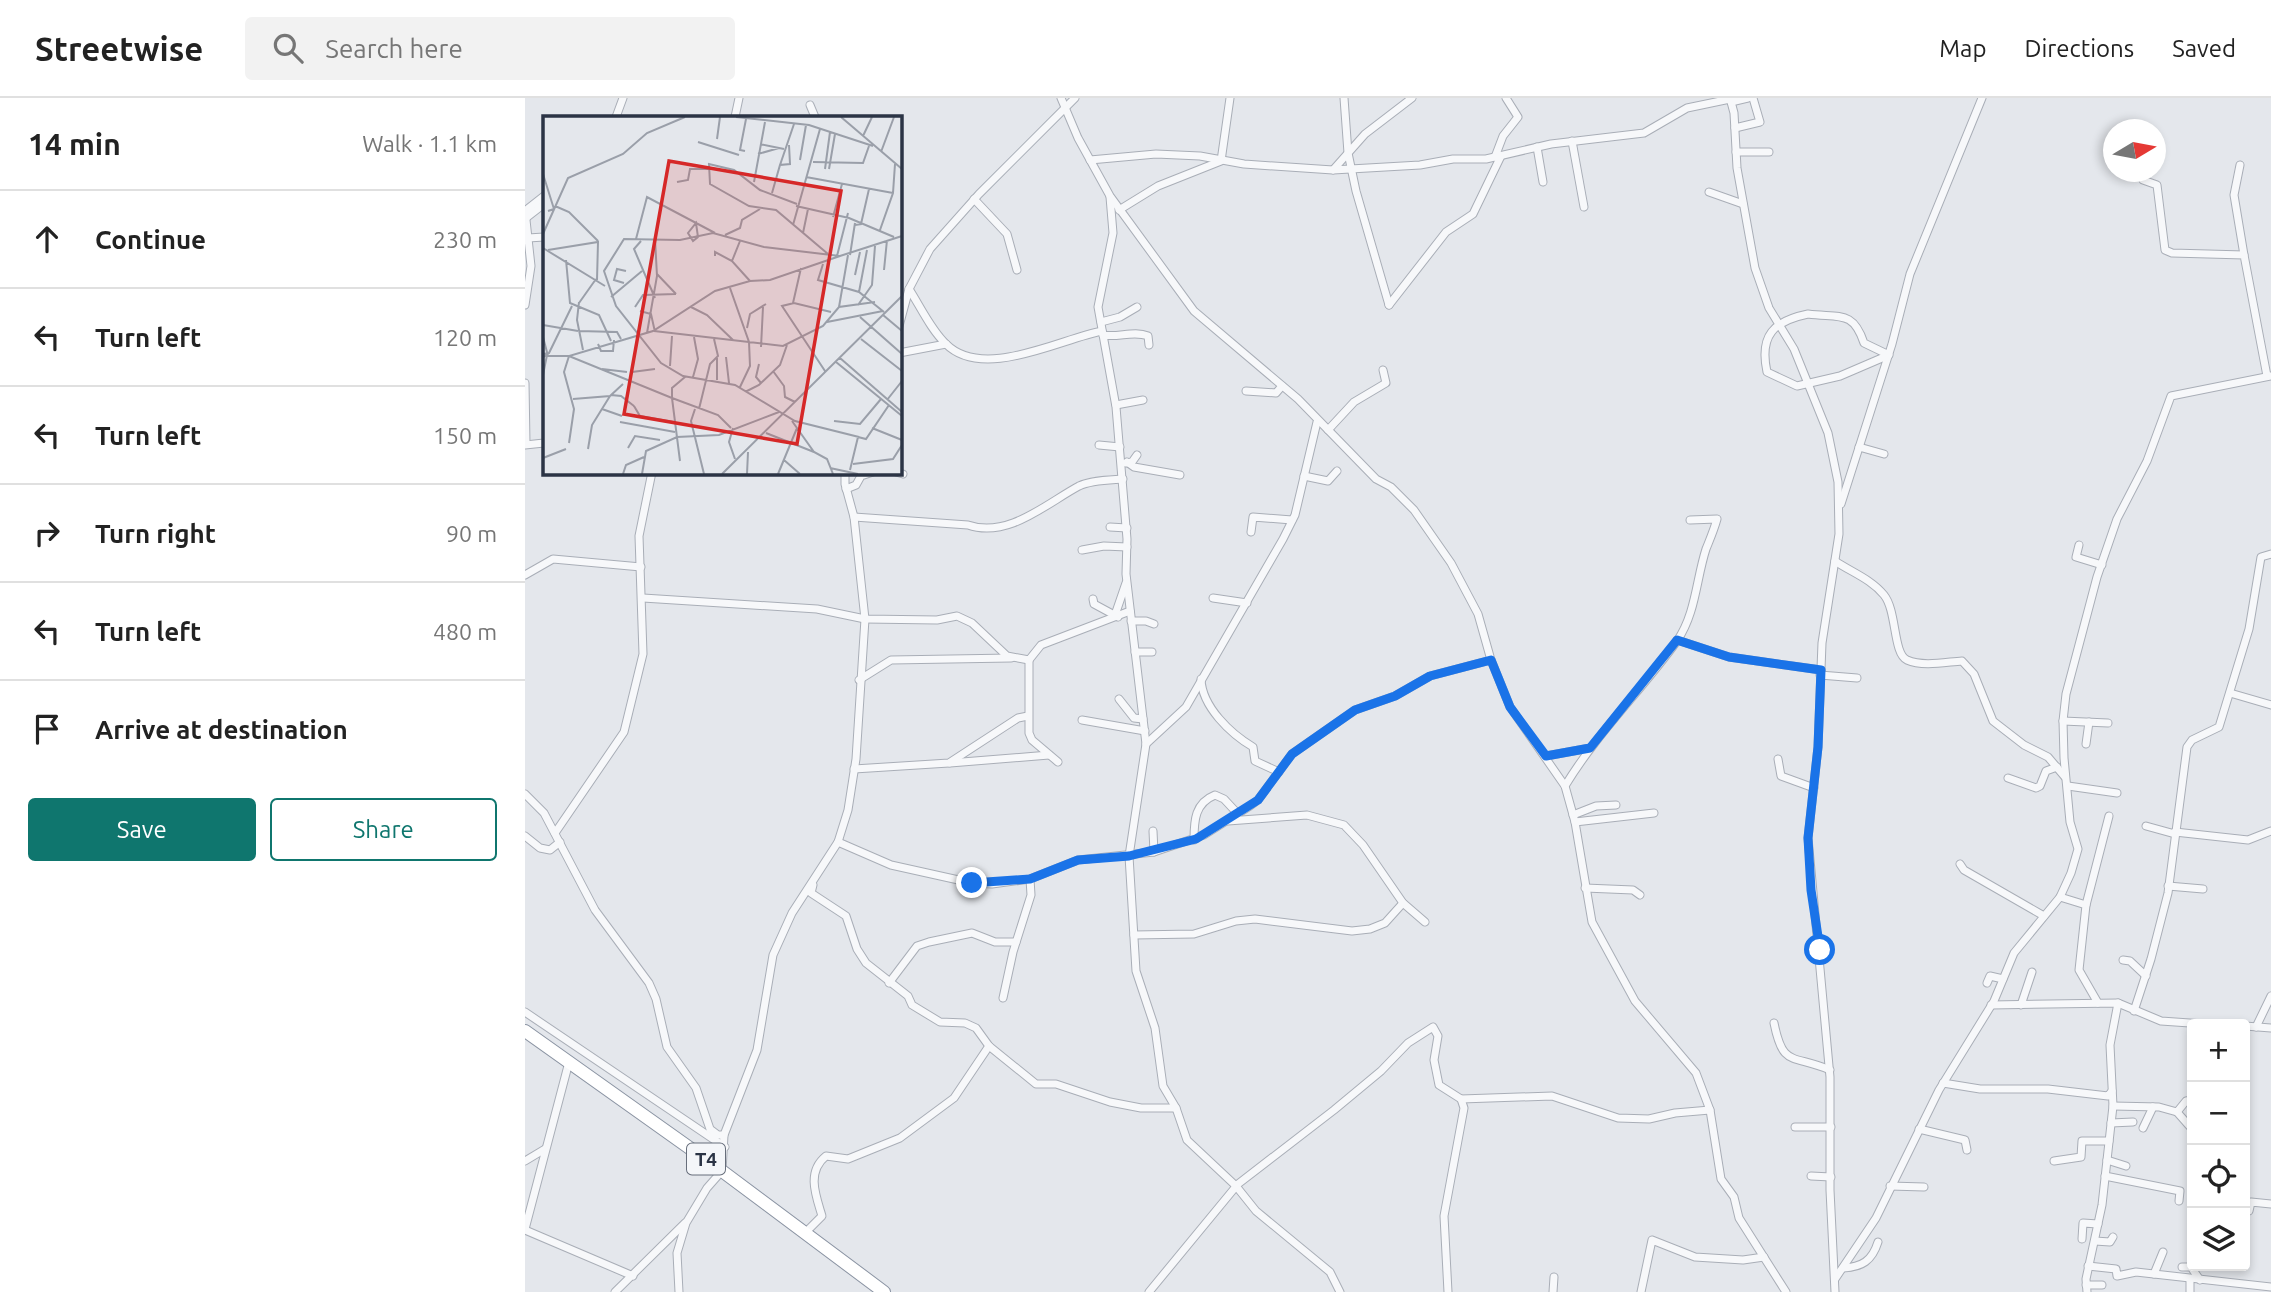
<!DOCTYPE html>
<meta charset="utf-8">
<style>
body{margin:0;font-family:Ubuntu,sans-serif;background:#f2f2f2;color:#222}
.controls{position:absolute;right:21px;bottom:21px;display:grid;overflow:hidden;border-radius:7px;box-shadow:0 4px 10px #0003}
.controls button{width:63px;height:63px;display:grid;place-items:center;padding:0;border:0;border-bottom:2px solid #e0e0e0;background:#fff;color:#222;font:35px sans-serif}
.compass{position:absolute;left:1578px;top:21px;width:63px;height:63px;border-radius:50%;background:#fff;box-shadow:0 4px 10px #0003;rotate:80deg}
.stop{position:absolute;width:21px;height:21px;margin:-16px;border:5px solid #1a73e8;border-radius:50%;background:#fff}
.stop.end{background:#1a73e8;border-color:#fff;box-shadow:0 2px 7px #0008}
.list{margin:0;padding:0;list-style:none}
h2{display:flex;justify-content:space-between;align-items:center;height:91px;margin:0;padding:0 28px;font-size:30px}
h2 small{font-size:23px;font-weight:400;color:#767676}
.list li{display:grid;grid-template-columns:46px 1fr auto;gap:21px;align-items:center;box-sizing:border-box;height:98px;padding:0 28px;border-top:2px solid #e0e0e0}
.list b{display:block;font-size:26px;white-space:nowrap}
.list em{font-size:23px;font-style:normal;color:#767676}
.actions{display:flex;gap:14px;padding:21px 28px}
.actions a{flex:1;padding:16px 0;border:2px solid #0f766e;border-radius:7px;text-align:center;font-size:24px;color:#0f766e}
.actions .main{background:#0f766e;color:#fff}
.icon{flex:none;width:38px;height:38px;fill:none;stroke:currentColor;stroke-width:2;stroke-linecap:round;stroke-linejoin:round}
.map{position:relative;flex:none;width:1746px;height:1194px;overflow:hidden}
header{display:flex;align-items:center;gap:42px;box-sizing:border-box;height:98px;padding:0 35px;background:#fff;border-bottom:2px solid #e0e0e0}
header strong{font-size:33px}
nav{display:flex;gap:38px;margin-inline-start:auto;font-size:24px}
.search{width:490px;height:63px;background:#f2f2f2;display:flex;align-items:center;gap:18px;box-sizing:border-box;padding:0 24px;border-radius:7px;color:#767676;font-size:26px}
main{display:flex}
aside{flex:1;background:#fff}
.map>svg:first-child{display:block}
.lines{fill:none;stroke-linecap:round;stroke-linejoin:round}
.minor-casing{stroke:#a9aeb7;stroke-width:9}
.trunk-casing{stroke:#8b94a3;stroke-width:14}
.minor{stroke:#f7f8fa;stroke-width:7}
.trunk{stroke:#fff;stroke-width:12}
.route{stroke:#1a73e8;stroke-width:9}
.labels{text-anchor:middle;stroke-width:7;stroke-linejoin:round;paint-order:stroke}
.shield{fill:#f4f6f9;stroke:#676e7b;stroke-width:2}
.shield-label{font-size:19px;font-weight:bold;fill:#2b3445}
.inset-road{fill:none;stroke:#9a9fa9;stroke-width:2}
.view{fill:#d62828;fill-opacity:0.15;stroke:#d62828;stroke-width:3.5}
.inset-edge{fill:none;stroke:#2b3445;stroke-width:3.5}
</style>
<header>
<strong>Streetwise</strong>
<div class="search"><svg class="icon" aria-label="search" viewBox="0 0 24 24"><circle cx="10" cy="10" r="6"/><path d="M15 15l6 6"/></svg>Search here</div>
<nav><a>Map</a><a>Directions</a><a>Saved</a></nav>
</header>
<main>
<aside>
<h2>14 min<small>Walk · 1.1 km</small></h2>
<ul class="list">
<li><svg class="icon" aria-label="ahead" viewBox="0 0 24 24"><path d="M12 20V5M6 11l6-6 6 6"/></svg><div><b>Continue</b></div><em>230 m</em></li>
<li><svg class="icon" aria-label="left" viewBox="0 0 24 24"><path d="M17 20v-9H6M10 6l-5 5 5 5"/></svg><div><b>Turn left</b></div><em>120 m</em></li>
<li><svg class="icon" aria-label="left" viewBox="0 0 24 24"><path d="M17 20v-9H6M10 6l-5 5 5 5"/></svg><div><b>Turn left</b></div><em>150 m</em></li>
<li><svg class="icon" aria-label="right" viewBox="0 0 24 24"><path d="M7 20v-9h11M14 6l5 5-5 5"/></svg><div><b>Turn right</b></div><em>90 m</em></li>
<li><svg class="icon" aria-label="left" viewBox="0 0 24 24"><path d="M17 20v-9H6M10 6l-5 5 5 5"/></svg><div><b>Turn left</b></div><em>480 m</em></li>
<li><svg class="icon" aria-label="arrive" viewBox="0 0 24 24"><path d="M6 21V4h12l-3 4 3 4H6"/></svg><div><b>Arrive at destination</b></div></li>
</ul>
<div class="actions"><a class="main">Save</a><a>Share</a></div>
</aside>
<div class="map">
<svg width="1746" height="1194" viewBox="0 0 1746 1194">
<rect width="100%" height="100%" fill="#e4e7ec"/>
<g class="lines">
<g class="minor-casing">
<g id="minor">
<path d="M 536,0 L 553,40 L 585,98 L 669,213 L 773,301 L 851,381 L 866,389 L 889,412 L 926,465 L 953,516 L 966,562 L 985,609 L 1040,688 L 1050,724 L 1067,824 L 1110,903 L 1171,975 L 1185,1012 L 1196,1081 L 1209,1099 L 1214,1120 L 1261,1194"/>
<path d="M 819,0 L 823,55 L 831,93 L 864,207"/>
<path d="M 1205,0 L 1209,15 L 1212,70 L 1230,170 L 1244,210 L 1269,251 L 1303,335 L 1313,384 L 1314,436 L 1297,545 L 1293,649 L 1283,740 L 1305,979 L 1305,1092 L 1310,1194"/>
<path d="M 1206,4 L 1223,0"/>
<path d="M 285,7 L 290,19"/>
<path d="M 91,19 L 98,0"/>
<path d="M 210,19 L 214,0"/>
<path d="M 1210,30 L 1235,24 L 1228,0"/>
<path d="M 1047,43 L 1059,109"/>
<path d="M 1012,49 L 1018,84"/>
<path d="M 1211,54 L 1244,54"/>
<path d="M 970,59 L 978,38 L 993,19 L 981,0"/>
<path d="M 565,62 L 631,56 L 675,58 L 719,66 L 808,72 L 895,67 L 928,61 L 961,61 L 1026,46 L 1119,35 L 1162,10 L 1205,1"/>
<path d="M 1715,67 L 1709,97 L 1719,157"/>
<path d="M 808,72 L 840,36 L 887,0"/>
<path d="M 1618,82 L 1632,87 L 1640,152 L 1647,155 L 1719,157 L 1742,278"/>
<path d="M 1184,94 L 1218,106"/>
<path d="M 585,99 L 588,135 L 573,209 L 591,309 L 602,441 L 601,476 L 621,646 L 604,758 L 611,873 L 630,930 L 638,988 L 651,1010 L 662,1042 L 711,1088 L 731,1113 L 805,1174 L 815,1194"/>
<path d="M 449,101 L 482,136 L 492,172"/>
<path d="M 594,112 L 633,88 L 696,63 L 705,0"/>
<path d="M 1,120 L 19,106"/>
<path d="M 3,140 L 19,139"/>
<path d="M 384,191 C 395,208 406,232 421,246 C 458,283 535,241 577,233"/>
<path d="M 0,207 L 6,168 L 0,113 L 19,98"/>
<path d="M 864,207 L 921,134 L 948,116 L 976,58"/>
<path d="M 1283,216 C 1315,220 1328,212 1339,245 L 1364,257 L 1315,278 L 1272,288 L 1242,274 C 1234,237 1249,223 1283,216 Z"/>
<path d="M 576,224 L 595,219 L 612,209"/>
<path d="M 374,228 L 384,191 L 405,151 L 454,96 L 550,0"/>
<path d="M 578,237 C 593,240 609,232 623,238 L 624,247"/>
<path d="M 374,255 L 421,246"/>
<path d="M 0,285 L 1,346"/>
<path d="M 721,293 L 751,295 L 757,288"/>
<path d="M 591,307 L 618,302"/>
<path d="M 803,332 L 829,304 L 861,285 L 858,272"/>
<path d="M 0,347 L 19,345"/>
<path d="M 574,347 L 595,349"/>
<path d="M 1334,349 L 1359,356"/>
<path d="M 602,364 L 609,369 L 655,377"/>
<path d="M 601,365 L 607,364 L 612,357"/>
<path d="M 371,374 L 378,376"/>
<path d="M 779,378 L 803,383 L 812,373"/>
<path d="M 321,391 L 331,387 L 336,378 L 348,374"/>
<path d="M 1316,406 L 1367,246 L 1385,176 L 1457,0"/>
<path d="M 329,419 L 443,427 C 483,441 522,405 554,388 C 566,382 585,382 598,381"/>
<path d="M 585,429 L 602,430"/>
<path d="M 726,434 L 728,419 L 767,422"/>
<path d="M 1554,447 L 1551,459 L 1577,467"/>
<path d="M 557,452 L 579,448 L 602,449"/>
<path d="M 1310,463 C 1326,474 1346,481 1359,497 C 1372,513 1368,556 1382,562 C 1398,569 1421,564 1437,563 L 1449,576 L 1468,623 L 1499,647 L 1523,659 L 1540,679"/>
<path d="M 0,477 L 28,461 L 116,469"/>
<path d="M 118,500 L 292,511 L 340,521 L 412,522 L 432,518 L 447,525 L 482,558 L 504,562 L 516,547 L 605,513"/>
<path d="M 688,500 L 722,505"/>
<path d="M 568,501 L 569,506 L 593,519"/>
<path d="M 590,517 L 601,485"/>
<path d="M 606,523 L 621,523 L 629,526"/>
<path d="M 1152,542 L 1204,559 L 1296,572"/>
<path d="M 610,554 L 627,554"/>
<path d="M 504,562 L 504,635 L 507,642 L 533,664"/>
<path d="M 1295,577 L 1332,580"/>
<path d="M 676,581 C 677,609 706,636 728,649 L 730,663 L 754,674"/>
<path d="M 334,582 L 366,562 L 486,560"/>
<path d="M 1705,595 L 1746,607"/>
<path d="M 594,601 L 609,620 L 618,621"/>
<path d="M 557,622 L 620,633"/>
<path d="M 1538,623 L 1583,625"/>
<path d="M 621,646 L 661,609 L 758,441 L 770,417 L 792,324"/>
<path d="M 1561,646 L 1564,624"/>
<path d="M 1021,658 L 1065,650"/>
<path d="M 1253,661 L 1256,678 L 1289,690"/>
<path d="M 425,665 L 524,657"/>
<path d="M 329,671 L 424,665 L 493,620 L 503,618"/>
<path d="M 1483,680 L 1511,690 L 1515,688 L 1521,673 L 1532,669"/>
<path d="M 1040,688 C 1072,635 1116,593 1152,543 C 1171,515 1171,482 1181,451 C 1185,441 1189,432 1192,421 L 1165,422"/>
<path d="M 1543,688 L 1592,695"/>
<path d="M 0,696 L 19,715 L 70,812 L 124,885 L 131,901 L 142,949 L 171,990 L 185,1031 L 193,1037 L 199,1037"/>
<path d="M 1048,717 L 1071,708 L 1091,707"/>
<path d="M 703,723 L 782,717 L 819,727 L 838,747 L 878,805 L 900,824"/>
<path d="M 1050,724 L 1129,715"/>
<path d="M 1621,728 L 1650,736"/>
<path d="M 628,733 L 629,754"/>
<path d="M 1650,734 L 1723,742 L 1746,733"/>
<path d="M 30,735 L 99,634 L 118,556 L 114,438 L 127,374"/>
<path d="M 0,738 L 15,750 L 25,752 L 35,744"/>
<path d="M 669,742 C 669,722 670,705 690,697 L 699,701 L 713,716"/>
<path d="M 313,744 L 366,767 L 447,785 L 467,786 L 505,781 L 553,762 L 629,754 L 679,737 L 725,708 L 733,702 L 767,656 L 830,612 L 870,598 L 905,578 L 966,562"/>
<path d="M 1435,766 L 1439,772 L 1519,818"/>
<path d="M 288,787 L 286,795 L 321,818 L 332,851 L 341,865 L 383,898 L 387,907 L 415,924 L 440,925 L 451,930 L 464,948 L 511,986 L 531,986 L 585,1004 L 616,1010 L 651,1010"/>
<path d="M 1643,788 L 1678,791"/>
<path d="M 1060,790 L 1108,792 L 1115,797"/>
<path d="M 1535,799 L 1561,807 L 1554,872 L 1573,905"/>
<path d="M 1561,807 L 1584,718"/>
<path d="M 609,837 L 669,836 L 711,823 L 730,821 L 827,833 L 845,831 L 860,825 L 878,805"/>
<path d="M 1598,862 L 1605,863 L 1621,878"/>
<path d="M 364,885 L 392,848 L 404,844 L 447,835 L 470,844 L 491,844"/>
<path d="M 1462,885 L 1465,878 L 1478,881"/>
<path d="M 478,900 L 488,854 L 506,797 L 505,781"/>
<path d="M 1466,907 L 1593,905 L 1636,923 L 1679,926"/>
<path d="M 1496,907 L 1507,874"/>
<path d="M 1609,913 L 1626,861 L 1643,795 L 1662,649 L 1667,642 L 1694,629 L 1724,531 L 1736,459 L 1746,456"/>
<path d="M 0,914 L 200,1049"/>
<path d="M 1249,925 C 1258,970 1267,956 1305,972"/>
<path d="M 1720,928 L 1746,930"/>
<path d="M 1731,929 L 1746,898"/>
<path d="M 1418,985 L 1455,991 L 1523,991 L 1583,998 L 1587,993"/>
<path d="M 936,1001 L 1027,998 L 1093,1020 L 1124,1021 L 1150,1015 L 1185,1012"/>
<path d="M 1588,1008 L 1634,1009 L 1652,1014 L 1661,1003 L 1667,1002"/>
<path d="M 1652,1014 L 1667,1031"/>
<path d="M 1586,1025 L 1608,1024"/>
<path d="M 1270,1029 L 1306,1029"/>
<path d="M 1618,1030 L 1628,1009"/>
<path d="M 1394,1031 L 1440,1042 L 1442,1052"/>
<path d="M 1582,1062 L 1601,1068"/>
<path d="M 0,1063 L 20,1051"/>
<path d="M 1529,1063 L 1556,1059 L 1557,1043 L 1584,1043"/>
<path d="M 1286,1078 L 1306,1079"/>
<path d="M 1580,1078 L 1655,1093 L 1654,1103"/>
<path d="M 1365,1088 L 1399,1089"/>
<path d="M 1724,1113 L 1726,1104 L 1746,1106"/>
<path d="M 0,1131 L 44,964"/>
<path d="M 0,1132 L 108,1178"/>
<path d="M 279,1136 L 297,1118 C 291,1098 281,1074 301,1058 L 323,1061 L 375,1040 L 429,1000 L 464,948"/>
<path d="M 1557,1141 L 1558,1125 L 1573,1126"/>
<path d="M 1570,1143 L 1585,1144 L 1588,1139"/>
<path d="M 1563,1168 L 1591,1171 L 1592,1178 L 1611,1174 L 1746,1189"/>
<path d="M 1657,1169 L 1666,1169 L 1675,1182"/>
<path d="M 1318,1170 C 1337,1169 1347,1163 1353,1144"/>
<path d="M 1629,1176 L 1638,1154"/>
<path d="M 1310,1181 L 1351,1120 L 1414,992 L 1469,903 L 1489,855 L 1535,799 L 1546,775 L 1553,751 L 1545,724 L 1539,660 L 1538,623 L 1541,596 L 1572,479 L 1592,421 L 1622,363 L 1646,298 L 1746,278"/>
<path d="M 1561,1187 L 1577,1187"/>
<path d="M 90,1194 L 160,1125"/>
<path d="M 154,1194 L 152,1155 L 161,1125 L 182,1090 L 197,1073 L 199,1037 L 232,952 L 248,857 L 267,815 L 313,744 L 323,712 L 331,661 L 340,521 L 329,419 L 320,386 L 320,374"/>
<path d="M 624,1194 L 713,1086 L 809,1012 L 856,973 L 883,945 L 908,929 L 913,938 L 909,962 L 914,987 L 936,1001 L 939,1010 L 919,1118 L 923,1194"/>
<path d="M 1028,1194 L 1029,1179"/>
<path d="M 1116,1194 L 1127,1142 L 1170,1159 L 1218,1162 L 1239,1159"/>
<path d="M 1562,1194 L 1561,1181 L 1577,1107 L 1588,1008 L 1585,947 L 1593,905"/>
<path d="M 1665,1194 L 1665,1182"/>
</g>
</g>
<g class="trunk-casing">
<path id="trunk" d="M 0,933 L 197,1073 L 359,1194"/>
</g>
<use href="#minor" class="minor"/>
<use href="#trunk" class="trunk"/>
</g>
<g class="lines">
<path class="route" d="M 447,785 L 505,781 L 553,762 L 604,758 L 671,741 L 733,702 L 767,656 L 830,612 L 870,598 L 905,578 L 966,562 L 985,609 L 1021,658 L 1065,650 L 1152,542 L 1204,559 L 1296,572 L 1293,649 L 1283,740 L 1286,792 L 1295,852"/>
</g>
<g class="labels">
<rect class="shield" x="162" y="1045.5" width="38" height="31" rx="5"/>
<g class="shield-label">
<text x="181" y="1068">T4</text>
</g>
</g>
<g transform="translate(18 18)">
<rect width="359" height="359" fill="#e4e7ec"/>
<path class="inset-road" d="M 193,1 L 266,9 L 330,30M 298,1 L 359,53M 320,20 L 329,1M 174,23 L 177,1M 155,26 L 196,39M 217,28 L 241,33M 202,35 L 197,34 L 203,3M 338,36 L 351,1M 215,38 L 236,32M 257,44 L 263,9M 270,46 L 320,47 L 326,30M 237,49 L 251,8M 282,53 L 287,16M 286,53 L 292,18M 0,58 L 11,93 L 5,95M 263,61 L 350,77M 134,66 L 145,64 L 147,53 L 166,53M 211,66 L 222,6M 229,77 L 237,49 L 247,48 L 246,29M 254,88 L 217,74 L 191,54 L 166,48 L 167,68 L 206,90 L 233,94 L 285,138M 12,90 L 26,96 L 55,125M 253,90 L 306,102 L 351,121M 290,101 L 299,68M 153,107 L 155,121 L 150,125 L 145,117 ZM 250,109 L 277,13M 312,109 L 318,108 L 326,73M 337,114 L 350,77 L 352,48M 260,117 L 265,93M 0,118 L 25,62 L 80,38 L 104,17 L 142,1M 182,119 L 197,112 L 199,104 L 217,93M 93,123 L 104,81 L 172,117M 98,125 L 91,133 L 112,182M 0,132 L 62,170M 5,134 L 55,126 L 54,164M 307,139 L 312,107M 172,140 L 172,136 L 189,145 L 207,165M 294,140 L 305,97M 23,144 L 27,187 L 56,199 L 68,225M 189,145 L 197,125M 280,148 L 275,164 L 316,176 L 341,196M 341,154 L 344,124M 114,158 L 133,178M 312,159 L 317,136M 81,167 L 71,164 L 74,153 L 83,155M 187,172 L 206,226 L 207,250 L 197,271M 316,176 L 324,134M 68,181 L 99,155M 36,186 L 34,204 L 40,234M 36,187 L 53,163M 250,187 L 258,152M 315,189 L 329,169 L 332,130M 92,191 L 100,179 L 133,178M 148,191 L 164,199 L 190,224M 296,191 L 305,139M 97,195 L 108,198 L 112,216M 340,199 L 359,215M 317,201 L 359,238M 284,206 L 340,195M 0,209 L 35,215M 204,212 L 207,198 L 223,188M 36,215 L 74,216 L 78,223M 111,215 L 240,230 L 280,210 L 296,191 L 332,186M 104,217 L 114,160 L 112,123M 0,221 L 5,240 L 26,240 L 129,282 L 137,345M 318,223 L 359,255M 55,228 L 58,235 L 70,235 L 71,224M 218,231 L 220,191M 0,238 L 6,237 L 29,190M 0,241 L 4,239 L 0,259M 183,241 L 186,267M 297,242 L 359,296M 293,246 L 359,300M 216,248 L 213,261 L 218,267M 127,250 L 129,220M 59,253 L 84,256M 230,255 L 241,270 L 242,281 L 252,286M 282,255 L 239,190 L 251,187 L 288,196M 89,256 L 112,253M 142,261 L 129,272 L 129,282 L 175,299 L 188,312M 150,261 L 155,243 L 151,221M 174,264 L 174,242M 202,276 L 216,269 L 237,249 L 244,229M 68,279 L 78,280 L 91,290M 30,283 L 67,280 L 80,268M 344,284 L 359,265M 91,290 L 97,300 L 131,306M 59,293 L 79,300M 152,293 L 148,305 L 161,358M 156,293 L 167,248 L 175,240 L 171,223M 249,305 L 271,336 L 284,343 L 290,358M 291,305 L 317,308 L 338,283M 77,306 L 132,316M 190,312 L 186,326 L 192,343M 329,312 L 359,324M 223,317 L 271,336M 316,321 L 252,305 L 192,269 L 140,260 L 118,247 L 73,190 L 61,155 L 81,123 L 137,124 L 170,117 L 221,131 L 297,140 L 359,120M 26,327 L 31,293 L 21,256 L 26,240 L 110,215 L 172,175 L 207,165 L 227,164 L 297,140M 85,332 L 92,320 L 117,324M 45,333 L 49,309 L 67,280M 0,342 L 23,333M 241,344 L 257,358M 310,348 L 350,343 L 359,329M 287,352 L 315,358M 307,354 L 315,321 L 323,323 L 346,289M 80,358 L 83,349 L 101,341M 99,358 L 103,335 L 134,321 L 176,319 L 236,296M 179,358 L 359,180M 204,358 L 205,336M 235,358 L 254,312"/>
<path class="view" d="M 126,45 L 298,75 L 254,328 L 81,298 Z"/>
<rect width="359" height="359" class="inset-edge"/>
</g>
</svg>
<div class="controls">
<button>+</button>
<button>−</button>
<button><svg class="icon" aria-label="locate" viewBox="0 0 24 24"><circle cx="12" cy="12" r="6"/><path d="M12 2v4M12 18v4M2 12h4M18 12h4"/></svg></button>
<button><svg class="icon" aria-label="layers" viewBox="0 0 24 24"><path d="M12 4l9 5-9 5-9-5zM3 14l9 5 9-5"/></svg></button>
</div>
<svg class="compass" viewBox="-18 -18 36 36"><path d="M0-13l5 13h-10z" fill="#e53935"/><path d="M0 13l5-13h-10z" fill="#767676"/></svg>
<div class="stop" style="left:1295px;top:852px"></div>
<div class="stop end" style="left:447px;top:785px"></div>
</div>
</main>
